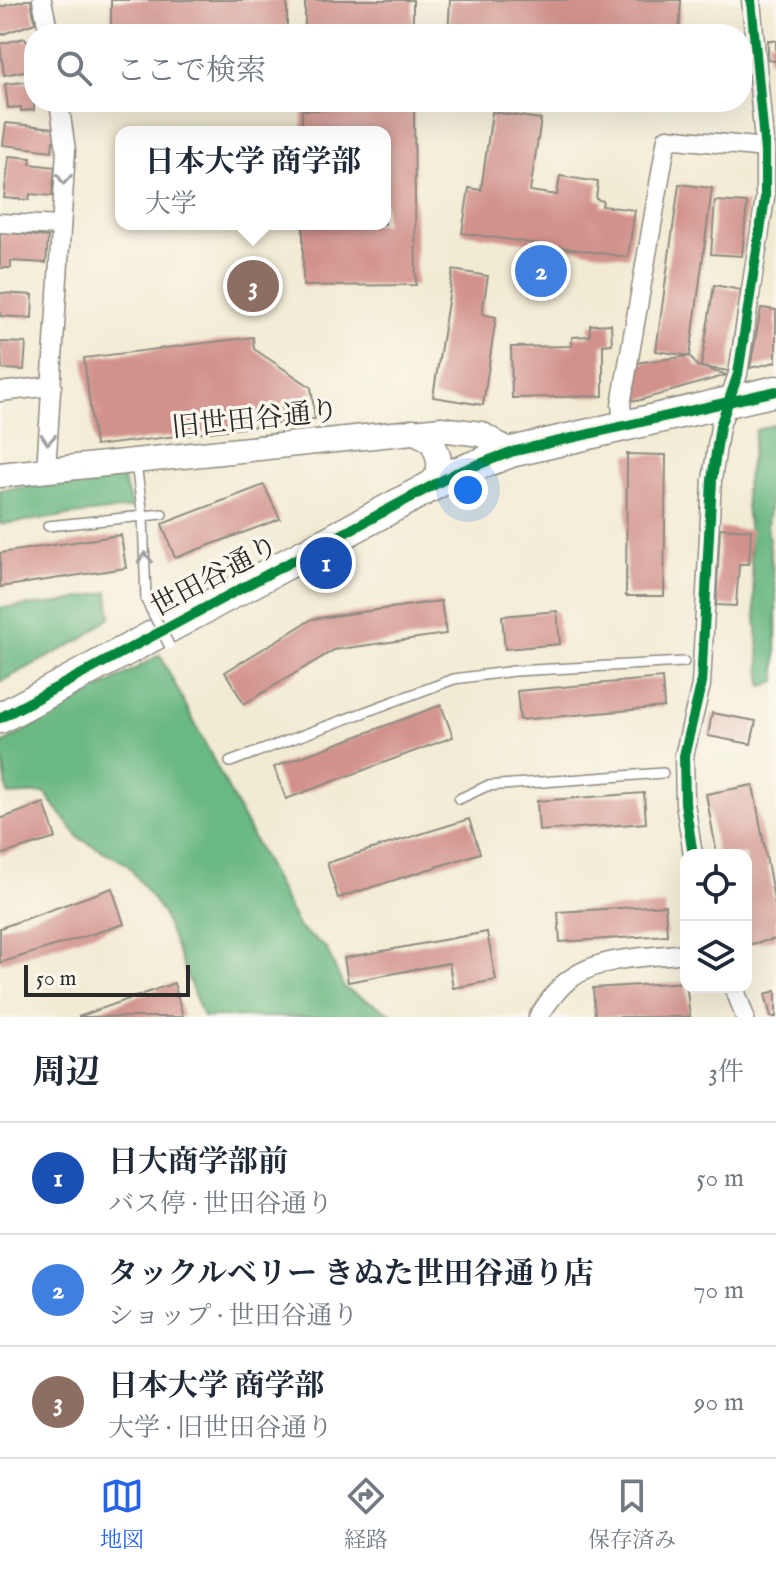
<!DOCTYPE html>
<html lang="ja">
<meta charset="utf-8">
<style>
body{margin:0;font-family:"IM FELL English","Noto Serif JP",serif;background:#f6f6f7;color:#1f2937}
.controls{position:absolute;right:24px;bottom:24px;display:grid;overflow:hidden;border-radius:16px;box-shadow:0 8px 32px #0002}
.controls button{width:72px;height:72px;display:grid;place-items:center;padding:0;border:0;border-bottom:2px solid #e0e1e3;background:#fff;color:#1f2937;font:40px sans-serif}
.scale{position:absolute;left:24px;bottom:20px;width:166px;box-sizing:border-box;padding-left:8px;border:4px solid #2b2b2b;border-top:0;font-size:22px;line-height:28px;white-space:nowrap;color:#2b2b2b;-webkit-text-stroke:6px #fbf7ec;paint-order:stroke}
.you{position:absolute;left:468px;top:490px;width:28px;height:28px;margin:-20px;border:6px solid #fff;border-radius:50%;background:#1a73e8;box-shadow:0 0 0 12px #1a73e833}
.badge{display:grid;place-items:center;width:52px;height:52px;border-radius:50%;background:#2563eb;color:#fff;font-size:26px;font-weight:700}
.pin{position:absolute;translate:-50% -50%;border:4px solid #fff;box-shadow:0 2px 8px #0006}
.popup{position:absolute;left:115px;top:126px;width:276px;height:104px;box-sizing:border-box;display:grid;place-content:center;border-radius:16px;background:#fff;filter:drop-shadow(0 2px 6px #0005);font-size:26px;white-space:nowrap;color:#747a83}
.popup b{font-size:30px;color:#1f2937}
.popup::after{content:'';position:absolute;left:50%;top:100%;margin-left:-16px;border:16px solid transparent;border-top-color:#fff}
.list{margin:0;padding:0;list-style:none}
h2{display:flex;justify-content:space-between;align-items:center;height:104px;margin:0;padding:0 32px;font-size:34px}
h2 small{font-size:26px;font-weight:400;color:#747a83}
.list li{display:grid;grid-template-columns:52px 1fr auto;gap:24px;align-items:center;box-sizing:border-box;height:112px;padding:0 32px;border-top:2px solid #e0e1e3}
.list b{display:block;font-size:30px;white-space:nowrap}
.list p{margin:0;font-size:26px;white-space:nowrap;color:#747a83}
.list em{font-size:26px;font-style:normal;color:#747a83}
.icon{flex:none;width:44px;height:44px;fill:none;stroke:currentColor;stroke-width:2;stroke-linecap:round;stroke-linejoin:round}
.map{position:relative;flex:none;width:776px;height:1017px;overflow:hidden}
.search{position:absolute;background:#fff;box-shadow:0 8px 32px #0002;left:24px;right:24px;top:24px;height:88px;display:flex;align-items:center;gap:20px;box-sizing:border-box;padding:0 28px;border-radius:32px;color:#747a83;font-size:30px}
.sheet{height:440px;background:#fff}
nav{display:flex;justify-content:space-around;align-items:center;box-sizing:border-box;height:112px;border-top:2px solid #e0e1e3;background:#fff;font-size:22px;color:#747a83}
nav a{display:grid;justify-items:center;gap:4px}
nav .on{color:#2563eb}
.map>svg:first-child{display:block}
.forest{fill:#6ab882;stroke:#4a7256;stroke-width:2}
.building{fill:#d2928c}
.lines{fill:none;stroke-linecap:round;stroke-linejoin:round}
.service-casing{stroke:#8e8b80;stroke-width:12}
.minor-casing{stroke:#8e8b80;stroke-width:21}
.tertiary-casing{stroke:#8e8b80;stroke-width:27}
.primary-casing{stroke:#8e8b80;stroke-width:33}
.service{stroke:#fff;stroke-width:9}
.minor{stroke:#fff;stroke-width:18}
.tertiary{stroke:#fff;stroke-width:24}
.primary{stroke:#fff;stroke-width:30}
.service-bridge-casing{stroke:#8e8b80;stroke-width:12;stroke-linecap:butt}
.service-bridge{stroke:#fff;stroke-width:9}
.cycleway-casing{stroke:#fbf7ec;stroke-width:15}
.cycleway{stroke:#00873e;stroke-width:10}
.oneway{stroke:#a0a0a0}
.labels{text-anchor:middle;stroke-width:7;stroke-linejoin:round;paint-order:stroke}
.street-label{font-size:28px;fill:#2b2b2b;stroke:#fbf7ec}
</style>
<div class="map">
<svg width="776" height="1017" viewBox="0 0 776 1017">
<rect width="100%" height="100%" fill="#fbf7ec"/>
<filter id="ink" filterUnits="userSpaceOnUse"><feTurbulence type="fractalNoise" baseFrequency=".0125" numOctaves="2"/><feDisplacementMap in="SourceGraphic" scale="16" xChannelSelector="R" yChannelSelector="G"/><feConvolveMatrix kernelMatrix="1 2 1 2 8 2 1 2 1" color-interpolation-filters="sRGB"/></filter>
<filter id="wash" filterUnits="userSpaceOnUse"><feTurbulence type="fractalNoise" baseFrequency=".006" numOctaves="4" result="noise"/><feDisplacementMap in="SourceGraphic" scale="32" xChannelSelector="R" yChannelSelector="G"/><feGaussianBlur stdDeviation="1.8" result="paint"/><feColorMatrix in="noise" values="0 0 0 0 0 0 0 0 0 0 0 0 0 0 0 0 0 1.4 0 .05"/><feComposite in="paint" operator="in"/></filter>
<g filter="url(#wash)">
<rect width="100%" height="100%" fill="#f2ebd4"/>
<g class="forest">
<path d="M 776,424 L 776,492 L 770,502 L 767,525 L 776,597 L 776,682 L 762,686 L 745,491 L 756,430 Z"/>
<path d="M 122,476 L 132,508 L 0,524 L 0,490 Z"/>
<path d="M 108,592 L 111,616 L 83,639 L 0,682 L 0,608 L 59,603 Z"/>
<path d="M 160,655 L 299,928 L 326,948 L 344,988 L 398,1017 L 203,1017 L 162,912 L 127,864 L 79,838 L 45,793 L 8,795 L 0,745 Z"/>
</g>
<g id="blocks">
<g class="building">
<path d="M 26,0 L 31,0 L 35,23 L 0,35 L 0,7 Z"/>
<rect x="111" y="0" width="176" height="34"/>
<rect x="305" y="0" width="108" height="34"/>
<path d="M 450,0 L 681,0 L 679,34 L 448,34 Z"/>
<path d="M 25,38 L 26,41 L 34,39 L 34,69 L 4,75 L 0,44 Z"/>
<path d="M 768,40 L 776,41 L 776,61 L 768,60 Z"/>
<path d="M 34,81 L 34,110 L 21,111 L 21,107 L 8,108 L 5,84 Z"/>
<path d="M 414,109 L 416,285 L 303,286 L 303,224 L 385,224 L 385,132 L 302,132 L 302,110 Z"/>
<path d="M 492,112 L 541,119 L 530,191 L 557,195 L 560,176 L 598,182 L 596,199 L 603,201 L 602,206 L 635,210 L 628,257 L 462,233 L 469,188 L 481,190 Z"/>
<path d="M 6,123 L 54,128 L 56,141 L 53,141 L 52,151 L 3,145 Z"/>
<path d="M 9,156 L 31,158 L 30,164 L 55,167 L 52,196 L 30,194 L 29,200 L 4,198 Z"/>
<path d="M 679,184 L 712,188 L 690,356 L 697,366 L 727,375 L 637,401 L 628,399 L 635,363 L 690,356 L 656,351 Z"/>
<path d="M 715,201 L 747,203 L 742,256 L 711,254 Z"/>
<path d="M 0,232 L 48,237 L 46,263 L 11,261 L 11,268 L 0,268 Z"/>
<path d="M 453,270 L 488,276 L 482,314 L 496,317 L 483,405 L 433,397 Z"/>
<path d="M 714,285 L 741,290 L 729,371 L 701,367 Z"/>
<path d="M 0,293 L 33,295 L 32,318 L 0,316 Z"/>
<path d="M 761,308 L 776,310 L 776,362 L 750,368 Z"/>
<path d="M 611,324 L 612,344 L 603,345 L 603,396 L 512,398 L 511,347 L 572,346 L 572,337 L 590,336 L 590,325 Z"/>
<path d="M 253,337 L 254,349 L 311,387 L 315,419 L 95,446 L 84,358 Z"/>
<path d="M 0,342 L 26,343 L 24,370 L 2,369 Z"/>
<path d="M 627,454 L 666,455 L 664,596 L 626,596 Z"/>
<path d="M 264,485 L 280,519 L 175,558 L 162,524 Z"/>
<path d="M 720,528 L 751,530 L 749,564 L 739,564 L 736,606 L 716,605 Z"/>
<path d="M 121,535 L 126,568 L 0,587 L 0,553 Z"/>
<path d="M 441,601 L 446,634 L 334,650 L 244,704 L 225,672 L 312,619 Z"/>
<path d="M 557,611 L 560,644 L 505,649 L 502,616 Z"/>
<path d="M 662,678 L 664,707 L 520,720 L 517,691 Z"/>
<path d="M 441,705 L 453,737 L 286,799 L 274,767 Z"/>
<path d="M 712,713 L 756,721 L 751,744 L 708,736 Z"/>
<path d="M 753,785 L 776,910 L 776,939 L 746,945 L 746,855 L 717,855 L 706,794 Z"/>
<path d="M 644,793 L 646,823 L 539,831 L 537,801 Z"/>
<path d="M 44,803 L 56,838 L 0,855 L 0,819 Z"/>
<path d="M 469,819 L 480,853 L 338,898 L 327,863 Z"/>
<path d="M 112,888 L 124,924 L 0,963 L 0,928 Z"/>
<path d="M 665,905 L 667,935 L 560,942 L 558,912 Z"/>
<path d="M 487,932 L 496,980 L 453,988 L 449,963 L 348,982 L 344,958 Z"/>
<path d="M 686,982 L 690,1017 L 595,1017 L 593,988 Z"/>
<path d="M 174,983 L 183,1017 L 78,1017 Z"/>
<path d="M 776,991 L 776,1017 L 771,1017 L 765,994 Z"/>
</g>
</g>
</g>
<g filter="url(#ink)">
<use href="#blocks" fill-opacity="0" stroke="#8e8b80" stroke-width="2"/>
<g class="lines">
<g class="service-casing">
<g id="service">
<path d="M 136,464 L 143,516 L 146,600"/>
<path d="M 48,526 L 162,514"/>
<path d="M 230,762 L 454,679 L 514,671 L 684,662"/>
<path d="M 459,799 L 487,786 L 663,773"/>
</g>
</g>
<g class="minor-casing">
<g id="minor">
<path d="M 42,0 L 49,34"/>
<path d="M 0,223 L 61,226"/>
<path d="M 0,392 L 52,386"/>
<path d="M 624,428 L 621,405 L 667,138 L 765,148"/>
<path d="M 46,471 L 66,150 L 59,102"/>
<path d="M 693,855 L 685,803 L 684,756 L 701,685 L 712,480 L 720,426 L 738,374 L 765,198 L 765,152 L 751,0"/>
<path d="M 734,987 L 745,1017"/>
<path d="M 538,1017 C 547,1004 557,988 570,979 C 603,955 648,958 686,953"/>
</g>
</g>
<g class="tertiary-casing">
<g id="tertiary">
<path d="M 413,431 L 431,440 C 440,456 444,471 430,485"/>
<path d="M 0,475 L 441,429 L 481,434 L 511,452"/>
</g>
</g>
<g class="primary-casing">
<path id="primary" d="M 0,718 L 456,473 L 511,452 L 776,391"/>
</g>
<use href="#service" class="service"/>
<use href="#minor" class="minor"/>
<use href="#tertiary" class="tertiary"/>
<use href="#primary" class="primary"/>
<g class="service-bridge-casing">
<path id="service-bridge" d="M 146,600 L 169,645"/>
</g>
<use href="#service-bridge" class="service-bridge"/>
<g class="cycleway-casing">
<g id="cycleway">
<path d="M 0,718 L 456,473 L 511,452 L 776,391"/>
<path d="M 693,855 L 685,803 L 684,756 L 701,685 L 712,480 L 720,426 L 738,374 L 765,198 L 765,152 L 751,0"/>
</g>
</g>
<use href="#cycleway" class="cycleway"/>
</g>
<defs><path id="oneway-chevron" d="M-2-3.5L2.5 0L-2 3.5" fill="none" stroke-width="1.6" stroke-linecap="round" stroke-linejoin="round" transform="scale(2)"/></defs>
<g class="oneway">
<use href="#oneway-chevron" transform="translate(64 179) rotate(94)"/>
<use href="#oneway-chevron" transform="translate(48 439) rotate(94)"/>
<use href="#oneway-chevron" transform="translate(145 558) rotate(-92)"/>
</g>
</g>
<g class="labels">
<g class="street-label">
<text transform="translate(255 418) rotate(-6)" y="10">旧世田谷通り</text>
<text transform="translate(214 575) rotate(-28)" y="10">世田谷通り</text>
</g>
</g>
</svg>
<div class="controls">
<button><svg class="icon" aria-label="locate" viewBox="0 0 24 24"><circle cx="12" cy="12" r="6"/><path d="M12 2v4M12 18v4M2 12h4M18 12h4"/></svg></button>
<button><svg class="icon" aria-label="layers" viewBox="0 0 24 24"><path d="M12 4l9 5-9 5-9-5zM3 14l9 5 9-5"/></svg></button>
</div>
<div class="scale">50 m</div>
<div class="you"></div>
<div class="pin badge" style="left:326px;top:563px;background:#1a4fb4">1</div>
<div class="pin badge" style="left:541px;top:271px;background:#3f7fe0">2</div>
<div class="pin badge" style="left:253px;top:286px;background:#8d6e63">3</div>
<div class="popup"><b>日本大学 商学部</b>大学</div>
<div class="search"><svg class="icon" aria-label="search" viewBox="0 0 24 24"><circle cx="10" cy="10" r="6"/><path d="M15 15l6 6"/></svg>ここで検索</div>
</div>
<section class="sheet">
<h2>周辺<small>3件</small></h2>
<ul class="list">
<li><span class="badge" style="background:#1a4fb4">1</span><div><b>日大商学部前</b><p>バス停 · 世田谷通り</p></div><em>50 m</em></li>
<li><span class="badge" style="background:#3f7fe0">2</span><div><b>タックルベリー きぬた世田谷通り店</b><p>ショップ · 世田谷通り</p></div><em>70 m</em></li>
<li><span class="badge" style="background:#8d6e63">3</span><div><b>日本大学 商学部</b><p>大学 · 旧世田谷通り</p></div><em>90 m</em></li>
</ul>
</section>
<nav>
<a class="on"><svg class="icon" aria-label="map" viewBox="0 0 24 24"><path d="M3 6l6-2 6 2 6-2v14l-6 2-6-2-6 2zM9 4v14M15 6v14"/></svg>地図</a>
<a><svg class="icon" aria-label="directions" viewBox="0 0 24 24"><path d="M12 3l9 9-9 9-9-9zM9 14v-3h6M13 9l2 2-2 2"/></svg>経路</a>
<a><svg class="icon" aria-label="saved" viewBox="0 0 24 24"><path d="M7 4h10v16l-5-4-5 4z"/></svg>保存済み</a>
</nav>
